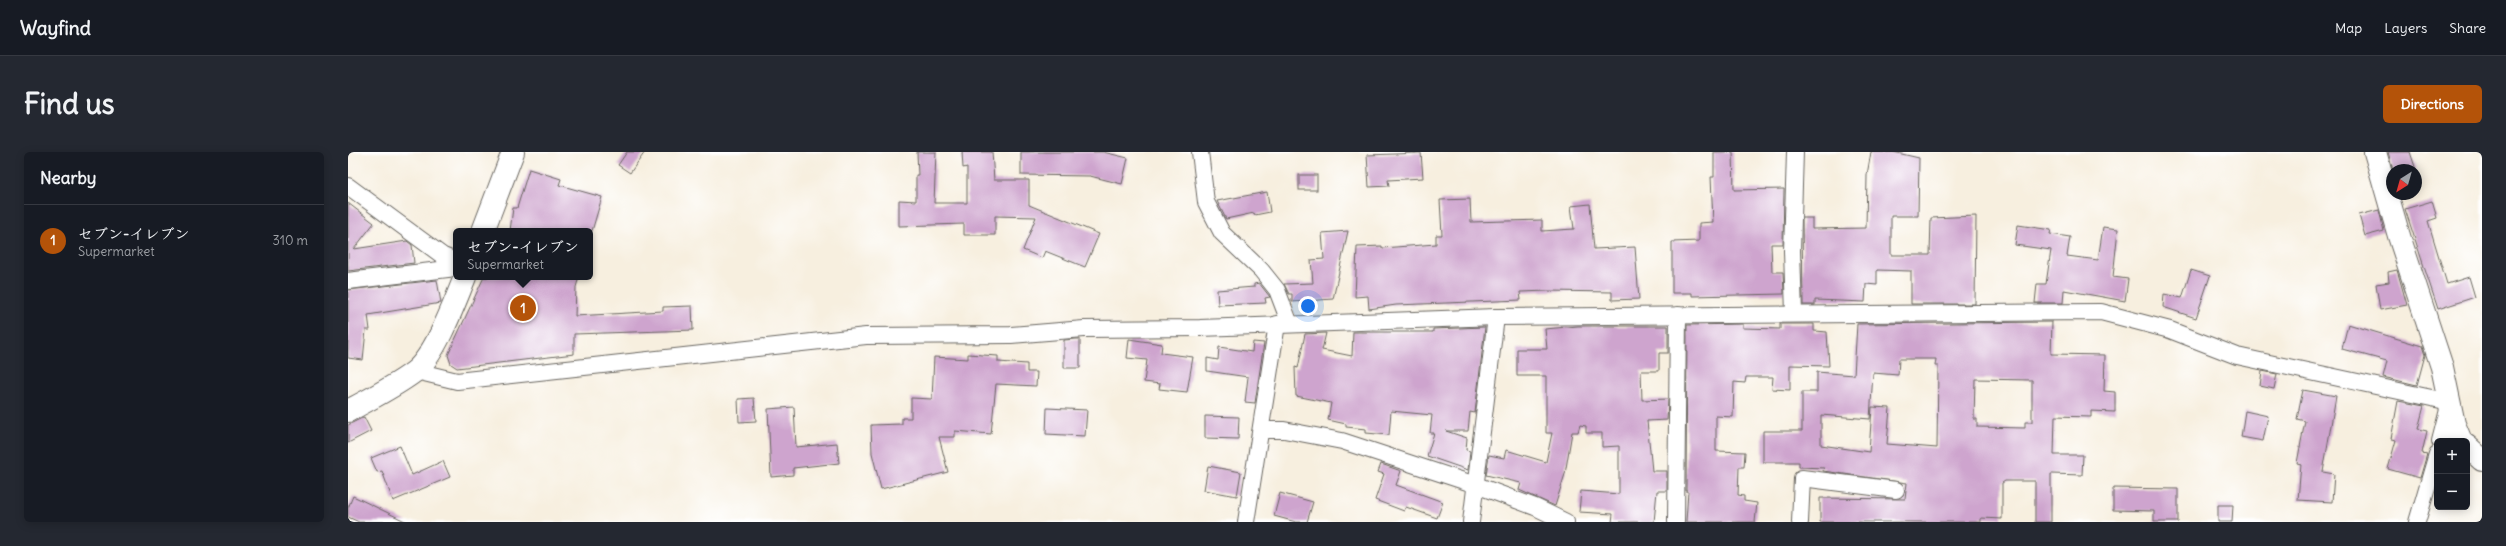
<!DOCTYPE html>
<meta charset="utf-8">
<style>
body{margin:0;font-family:Delius,"Klee One",sans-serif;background:#242831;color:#f1f3f6}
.controls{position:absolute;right:12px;bottom:12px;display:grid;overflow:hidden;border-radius:6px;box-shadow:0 2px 10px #0003}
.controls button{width:36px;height:36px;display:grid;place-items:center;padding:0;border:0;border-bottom:1px solid #363941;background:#171b24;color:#f1f3f6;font:20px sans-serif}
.compass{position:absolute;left:2038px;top:12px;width:36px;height:36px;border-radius:50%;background:#171b24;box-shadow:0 2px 10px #0003;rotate:217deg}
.you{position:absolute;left:960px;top:154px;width:14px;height:14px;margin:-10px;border:3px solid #fff;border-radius:50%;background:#1a73e8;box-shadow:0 0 0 6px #1a73e833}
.badge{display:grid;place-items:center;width:26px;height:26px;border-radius:50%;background:#b45309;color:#fff;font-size:13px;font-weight:700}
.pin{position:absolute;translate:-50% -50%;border:2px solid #fff;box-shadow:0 1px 4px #0006}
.popup{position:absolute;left:105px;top:76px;width:140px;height:52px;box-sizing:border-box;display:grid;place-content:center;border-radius:6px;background:#171b24;filter:drop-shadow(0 1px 3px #0005);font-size:13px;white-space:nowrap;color:#9ea1a6}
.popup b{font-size:15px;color:#f1f3f6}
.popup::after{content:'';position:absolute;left:50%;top:100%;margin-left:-8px;border:8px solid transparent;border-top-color:#171b24}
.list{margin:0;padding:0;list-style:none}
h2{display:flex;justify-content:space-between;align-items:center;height:52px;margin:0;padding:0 16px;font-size:17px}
h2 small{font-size:13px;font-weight:400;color:#9ea1a6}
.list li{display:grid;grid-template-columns:26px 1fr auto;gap:12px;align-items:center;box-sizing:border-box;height:72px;padding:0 16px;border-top:1px solid #363941}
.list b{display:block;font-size:15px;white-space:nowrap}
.list p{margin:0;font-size:13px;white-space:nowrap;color:#9ea1a6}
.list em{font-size:13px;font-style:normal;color:#9ea1a6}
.map{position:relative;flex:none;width:2134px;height:370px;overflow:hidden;border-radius:6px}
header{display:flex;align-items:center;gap:24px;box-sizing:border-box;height:56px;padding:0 20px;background:#171b24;border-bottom:1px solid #363941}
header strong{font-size:19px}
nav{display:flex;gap:22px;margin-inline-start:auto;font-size:14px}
.intro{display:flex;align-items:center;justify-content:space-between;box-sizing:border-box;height:96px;padding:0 24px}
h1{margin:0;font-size:28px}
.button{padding:10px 18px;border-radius:6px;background:#b45309;color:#fff;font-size:14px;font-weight:700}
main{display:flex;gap:24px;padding:0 24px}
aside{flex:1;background:#171b24;border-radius:6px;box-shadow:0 2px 10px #0003}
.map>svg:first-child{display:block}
.building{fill:#cea4ce;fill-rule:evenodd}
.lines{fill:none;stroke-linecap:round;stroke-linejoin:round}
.street-casing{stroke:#696660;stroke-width:18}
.secondary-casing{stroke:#696660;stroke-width:24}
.highway-casing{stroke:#696660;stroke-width:24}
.street{stroke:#fff;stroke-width:16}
.secondary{stroke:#fff;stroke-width:22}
.highway{stroke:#fff;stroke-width:22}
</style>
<header>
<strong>Wayfind</strong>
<nav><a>Map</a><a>Layers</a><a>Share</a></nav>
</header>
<div class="intro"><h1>Find us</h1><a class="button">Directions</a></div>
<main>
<aside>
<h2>Nearby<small></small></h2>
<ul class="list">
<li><span class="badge">1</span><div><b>セブン-イレブン</b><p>Supermarket</p></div><em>310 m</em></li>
</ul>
</aside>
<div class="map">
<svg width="2134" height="370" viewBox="0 0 2134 370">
<rect width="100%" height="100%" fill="#fff"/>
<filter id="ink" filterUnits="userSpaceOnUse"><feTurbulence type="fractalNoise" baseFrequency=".025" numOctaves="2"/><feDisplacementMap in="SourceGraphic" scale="8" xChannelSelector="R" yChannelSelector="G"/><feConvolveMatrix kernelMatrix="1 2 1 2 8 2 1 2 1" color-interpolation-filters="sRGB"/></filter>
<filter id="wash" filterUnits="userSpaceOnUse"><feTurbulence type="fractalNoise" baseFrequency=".012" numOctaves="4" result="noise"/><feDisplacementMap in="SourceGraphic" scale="16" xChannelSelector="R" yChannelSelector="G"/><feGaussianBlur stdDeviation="0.9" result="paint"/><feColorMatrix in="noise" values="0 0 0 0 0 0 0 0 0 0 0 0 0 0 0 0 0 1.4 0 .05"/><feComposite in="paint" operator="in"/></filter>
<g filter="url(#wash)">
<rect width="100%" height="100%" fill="#f7efdf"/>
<g id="blocks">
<g class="building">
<path d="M 279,0 L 297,0 L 282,21 L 270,13 Z"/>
<path d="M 569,0 L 588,0 L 586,51 L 619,51 L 619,15 L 615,16 L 614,0 L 644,0 L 646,28 L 681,28 L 681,53 L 751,82 L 737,115 L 697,99 L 694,106 L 675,98 L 688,65 L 647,64 L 647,83 L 616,83 L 616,72 L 551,74 L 551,48 L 568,49 L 568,23 L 570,23 Z"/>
<path d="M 673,0 L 755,0 L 780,6 L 774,32 L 742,24 L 673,23 Z"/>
<path d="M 1366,0 L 1385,0 L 1386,38 L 1436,37 L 1435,92 L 1423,92 L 1424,120 L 1435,120 L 1436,142 L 1344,144 L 1344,141 L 1324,141 L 1324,90 L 1351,89 L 1351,71 L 1365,70 L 1363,25 L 1366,25 Z"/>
<path d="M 1523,0 L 1545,0 L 1571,6 L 1570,64 L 1543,64 L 1543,103 L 1582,103 L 1583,66 L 1628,64 L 1627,152 L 1563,152 L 1563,119 L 1529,118 L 1529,133 L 1518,132 L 1517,150 L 1467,148 L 1467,153 L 1455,153 L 1454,66 L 1464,66 L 1464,77 L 1518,76 L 1519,23 Z"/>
<path d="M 2040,0 L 2062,0 L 2068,18 L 2045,18 Z"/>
<path d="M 1073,1 L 1075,26 L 1040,28 L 1041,34 L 1021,35 L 1019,3 Z"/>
<path d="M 181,17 L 213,27 L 211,33 L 254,45 L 244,79 L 162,79 L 165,56 L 169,56 Z"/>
<rect x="951" y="23" width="18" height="15"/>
<path d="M 919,40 L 922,60 L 907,63 L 906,61 L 878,67 L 869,49 Z"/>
<path d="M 1122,47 L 1123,70 L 1194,68 L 1194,79 L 1226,77 L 1223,54 L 1242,52 L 1246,97 L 1287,95 L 1291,147 L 1264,148 L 1264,140 L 1201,139 L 1172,140 L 1173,148 L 1048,153 L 1021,157 L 1020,144 L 1007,145 L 1009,95 L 1034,94 L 1034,96 L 1088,92 L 1088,83 L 1094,83 L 1092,48 Z"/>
<path d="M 2084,49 L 2089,66 L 2080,69 L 2099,132 L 2121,125 L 2127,145 L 2090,157 L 2057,57 Z"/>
<path d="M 0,51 L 26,71 L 6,97 L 59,89 L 64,93 L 66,111 L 0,119 Z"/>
<path d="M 2031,58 L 2036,79 L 2017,84 L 2011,63 Z"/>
<path d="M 1670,73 L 1703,78 L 1702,82 L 1722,85 L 1719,104 L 1750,108 L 1755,75 L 1770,77 L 1765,125 L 1780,127 L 1777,149 L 1716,138 L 1715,151 L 1687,151 L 1689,132 L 1698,132 L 1703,98 L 1667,93 Z"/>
<path d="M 1000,79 L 985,147 L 944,150 L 944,142 L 941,142 L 936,132 L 965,131 L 963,108 L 976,107 L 974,81 Z"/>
<path d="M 1843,118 L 1862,124 L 1848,166 L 1815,155 L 1816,142 L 1834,146 Z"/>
<path d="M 2049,118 L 2059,153 L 2032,158 L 2028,132 L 2041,130 L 2040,120 Z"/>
<path d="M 136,125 L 231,125 L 228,135 L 227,164 L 315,159 L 315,155 L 344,154 L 345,178 L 226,182 L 226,202 L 109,216 L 103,212 L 100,203 Z"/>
<path d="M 89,128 L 93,151 L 20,163 L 22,178 L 18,178 L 15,208 L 0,206 L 0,138 Z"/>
<path d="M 911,131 L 922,145 L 917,146 L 918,151 L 870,153 L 869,138 L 906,135 L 906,132 Z"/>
<path d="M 1704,170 L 1703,202 L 1757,203 L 1756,239 L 1767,240 L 1767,260 L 1743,259 L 1743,265 L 1707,264 L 1706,303 L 1735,303 L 1734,323 L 1703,322 L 1703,370 L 1687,370 L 1687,329 L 1657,329 L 1654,331 L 1654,367 L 1633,366 L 1633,370 L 1472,370 L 1472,346 L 1557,347 L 1559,331 L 1475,319 L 1476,316 L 1451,315 L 1451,310 L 1415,310 L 1415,279 L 1454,279 L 1454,240 L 1469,240 L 1469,220 L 1506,223 L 1509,172 ZM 1551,207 L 1588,207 L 1587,214 L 1590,214 L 1589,296 L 1539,292 L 1542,256 L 1524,255 L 1521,300 L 1473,293 L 1473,263 L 1522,267 L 1525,221 L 1550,223 ZM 1627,227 L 1684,228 L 1684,270 L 1677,270 L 1677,276 L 1629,275 L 1629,267 L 1626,267 Z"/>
<path d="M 1395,172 L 1395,176 L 1432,177 L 1432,172 L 1466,172 L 1466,179 L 1479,180 L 1481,214 L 1442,213 L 1442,238 L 1424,237 L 1425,225 L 1398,225 L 1397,231 L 1386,230 L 1385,265 L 1368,264 L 1368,299 L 1397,300 L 1396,315 L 1391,315 L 1390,343 L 1396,344 L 1396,349 L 1409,351 L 1407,370 L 1338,370 L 1340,339 L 1338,339 L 1339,173 Z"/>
<path d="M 2000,172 L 2074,194 L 2077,203 L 2069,233 L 2035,225 L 2039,209 L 1994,197 Z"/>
<path d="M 1230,174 L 1320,174 L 1320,201 L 1311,201 L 1311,219 L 1293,219 L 1294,248 L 1320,247 L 1319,268 L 1299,269 L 1304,319 L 1319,319 L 1319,339 L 1309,339 L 1306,370 L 1264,370 L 1265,362 L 1231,360 L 1233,339 L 1271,342 L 1271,294 L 1254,295 L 1254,281 L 1238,281 L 1238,274 L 1232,273 L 1230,280 L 1224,280 L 1217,322 L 1207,354 L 1171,338 L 1173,331 L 1138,323 L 1141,303 L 1156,306 L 1158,298 L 1198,310 L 1204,281 L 1198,281 L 1198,224 L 1169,224 L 1169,197 L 1199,197 L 1197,177 Z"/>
<path d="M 1137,175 L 1127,261 L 1122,260 L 1120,279 L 1098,279 L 1119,286 L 1118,298 L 1122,299 L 1120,318 L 1079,304 L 1086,281 L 1082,281 L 1084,263 L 1043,259 L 1041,283 L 1018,281 L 1018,277 L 998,275 L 998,272 L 980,268 L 983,251 L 948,244 L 947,215 L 950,216 L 957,182 L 978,181 L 974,198 L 1004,204 L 1005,180 L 1085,180 L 1085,177 Z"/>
<path d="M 728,187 L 732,187 L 732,216 L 716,216 L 716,188 Z"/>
<path d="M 781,187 L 814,192 L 813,201 L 845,205 L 839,240 L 811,237 L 812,232 L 796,230 L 799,208 L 779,206 Z"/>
<path d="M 905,190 L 916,191 L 907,251 L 897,250 L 900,225 L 859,219 L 859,206 L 870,208 L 871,195 L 904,200 Z"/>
<path d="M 620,202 L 650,204 L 650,210 L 679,212 L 679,220 L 689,220 L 688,234 L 648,232 L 643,282 L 607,279 L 607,285 L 591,285 L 600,320 L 533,337 L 524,301 L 523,273 L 554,272 L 554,266 L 563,266 L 563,246 L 584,247 L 586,205 L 620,207 Z"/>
<path d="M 1914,219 L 1929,222 L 1926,237 L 1912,234 Z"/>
<path d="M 1955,238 L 1988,244 L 1975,320 L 1986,322 L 1984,350 L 1950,348 L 1953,312 L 1949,311 L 1957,269 L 1949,267 Z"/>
<path d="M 406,246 L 408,269 L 391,270 L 390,247 Z"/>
<path d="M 2050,249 L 2076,254 L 2070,277 L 2079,279 L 2074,301 L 2079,302 L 2072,326 L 2040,317 L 2048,288 L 2043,287 Z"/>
<path d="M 446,255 L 448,295 L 489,291 L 491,311 L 445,316 L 445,323 L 423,325 L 420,257 Z"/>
<path d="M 699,256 L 739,258 L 737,284 L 698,282 Z"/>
<path d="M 1897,259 L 1920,264 L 1915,289 L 1893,285 Z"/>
<path d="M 857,264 L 891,265 L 890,287 L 857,286 Z"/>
<path d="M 16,265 L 23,279 L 0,291 L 0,273 Z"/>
<path d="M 52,294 L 64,323 L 95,309 L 102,325 L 45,349 L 34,319 L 29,320 L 23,306 Z"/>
<path d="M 1033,312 L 1053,319 L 1048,333 L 1095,350 L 1089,366 L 1058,355 L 1056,359 L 1027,348 L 1036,322 L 1030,320 Z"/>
<path d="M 860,314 L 893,320 L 889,344 L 856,338 Z"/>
<path d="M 1765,336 L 1830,337 L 1830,370 L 1806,370 L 1806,359 L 1765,358 Z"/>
<path d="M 932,341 L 965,350 L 959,370 L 948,370 L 926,364 Z"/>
<path d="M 5,344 L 59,370 L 11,370 L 0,365 L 0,356 Z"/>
<path d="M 1870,353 L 1885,353 L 1884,370 L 1870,370 Z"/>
</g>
</g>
</g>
<g filter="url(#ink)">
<use href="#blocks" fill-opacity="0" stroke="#696660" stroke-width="1"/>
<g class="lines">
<g class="street-casing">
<g id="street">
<path d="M 852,0 L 858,50 L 874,81 L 913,118 L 929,138 L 942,172"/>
<path d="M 0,34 L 95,104 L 108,109"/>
<path d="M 0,129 L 108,116"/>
<path d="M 1446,162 L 1444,99 L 1447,0"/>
<path d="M 68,219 L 109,229 L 518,184 L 663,183 L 736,177 L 852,176 L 1148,165 L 1753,160 L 1822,178 L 1889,204 L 2102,250 L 2092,289"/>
<path d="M 914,278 L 936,278 L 994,289 L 1128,333 L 1187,355 L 1218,370"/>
<path d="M 898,370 L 929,172"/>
<path d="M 1123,370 L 1148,165"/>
<path d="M 1328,370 L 1330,163"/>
<path d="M 1452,370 L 1454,326 L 1548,338"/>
<path d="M 2069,370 L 2089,302"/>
</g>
</g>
<g class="secondary-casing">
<g id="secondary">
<path d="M 2027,0 L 2051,84 L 2094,215 L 2106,272 L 2113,289"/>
<path d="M 2119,294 L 2134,308"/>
</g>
</g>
<g class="highway-casing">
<g id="highway">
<path d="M 135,79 L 165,0"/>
<path d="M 0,259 C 22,247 46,235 66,220 C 87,204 107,150 117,125"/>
</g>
</g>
<use href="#street" class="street"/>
<use href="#secondary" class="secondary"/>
<use href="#highway" class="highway"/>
</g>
</g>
</svg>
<div class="controls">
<button>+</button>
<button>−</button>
</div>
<svg class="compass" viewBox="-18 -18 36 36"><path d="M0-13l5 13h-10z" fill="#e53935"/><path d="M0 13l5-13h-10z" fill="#9ea1a6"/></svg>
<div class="you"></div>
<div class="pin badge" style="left:175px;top:156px">1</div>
<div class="popup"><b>セブン-イレブン</b>Supermarket</div>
</div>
</main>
